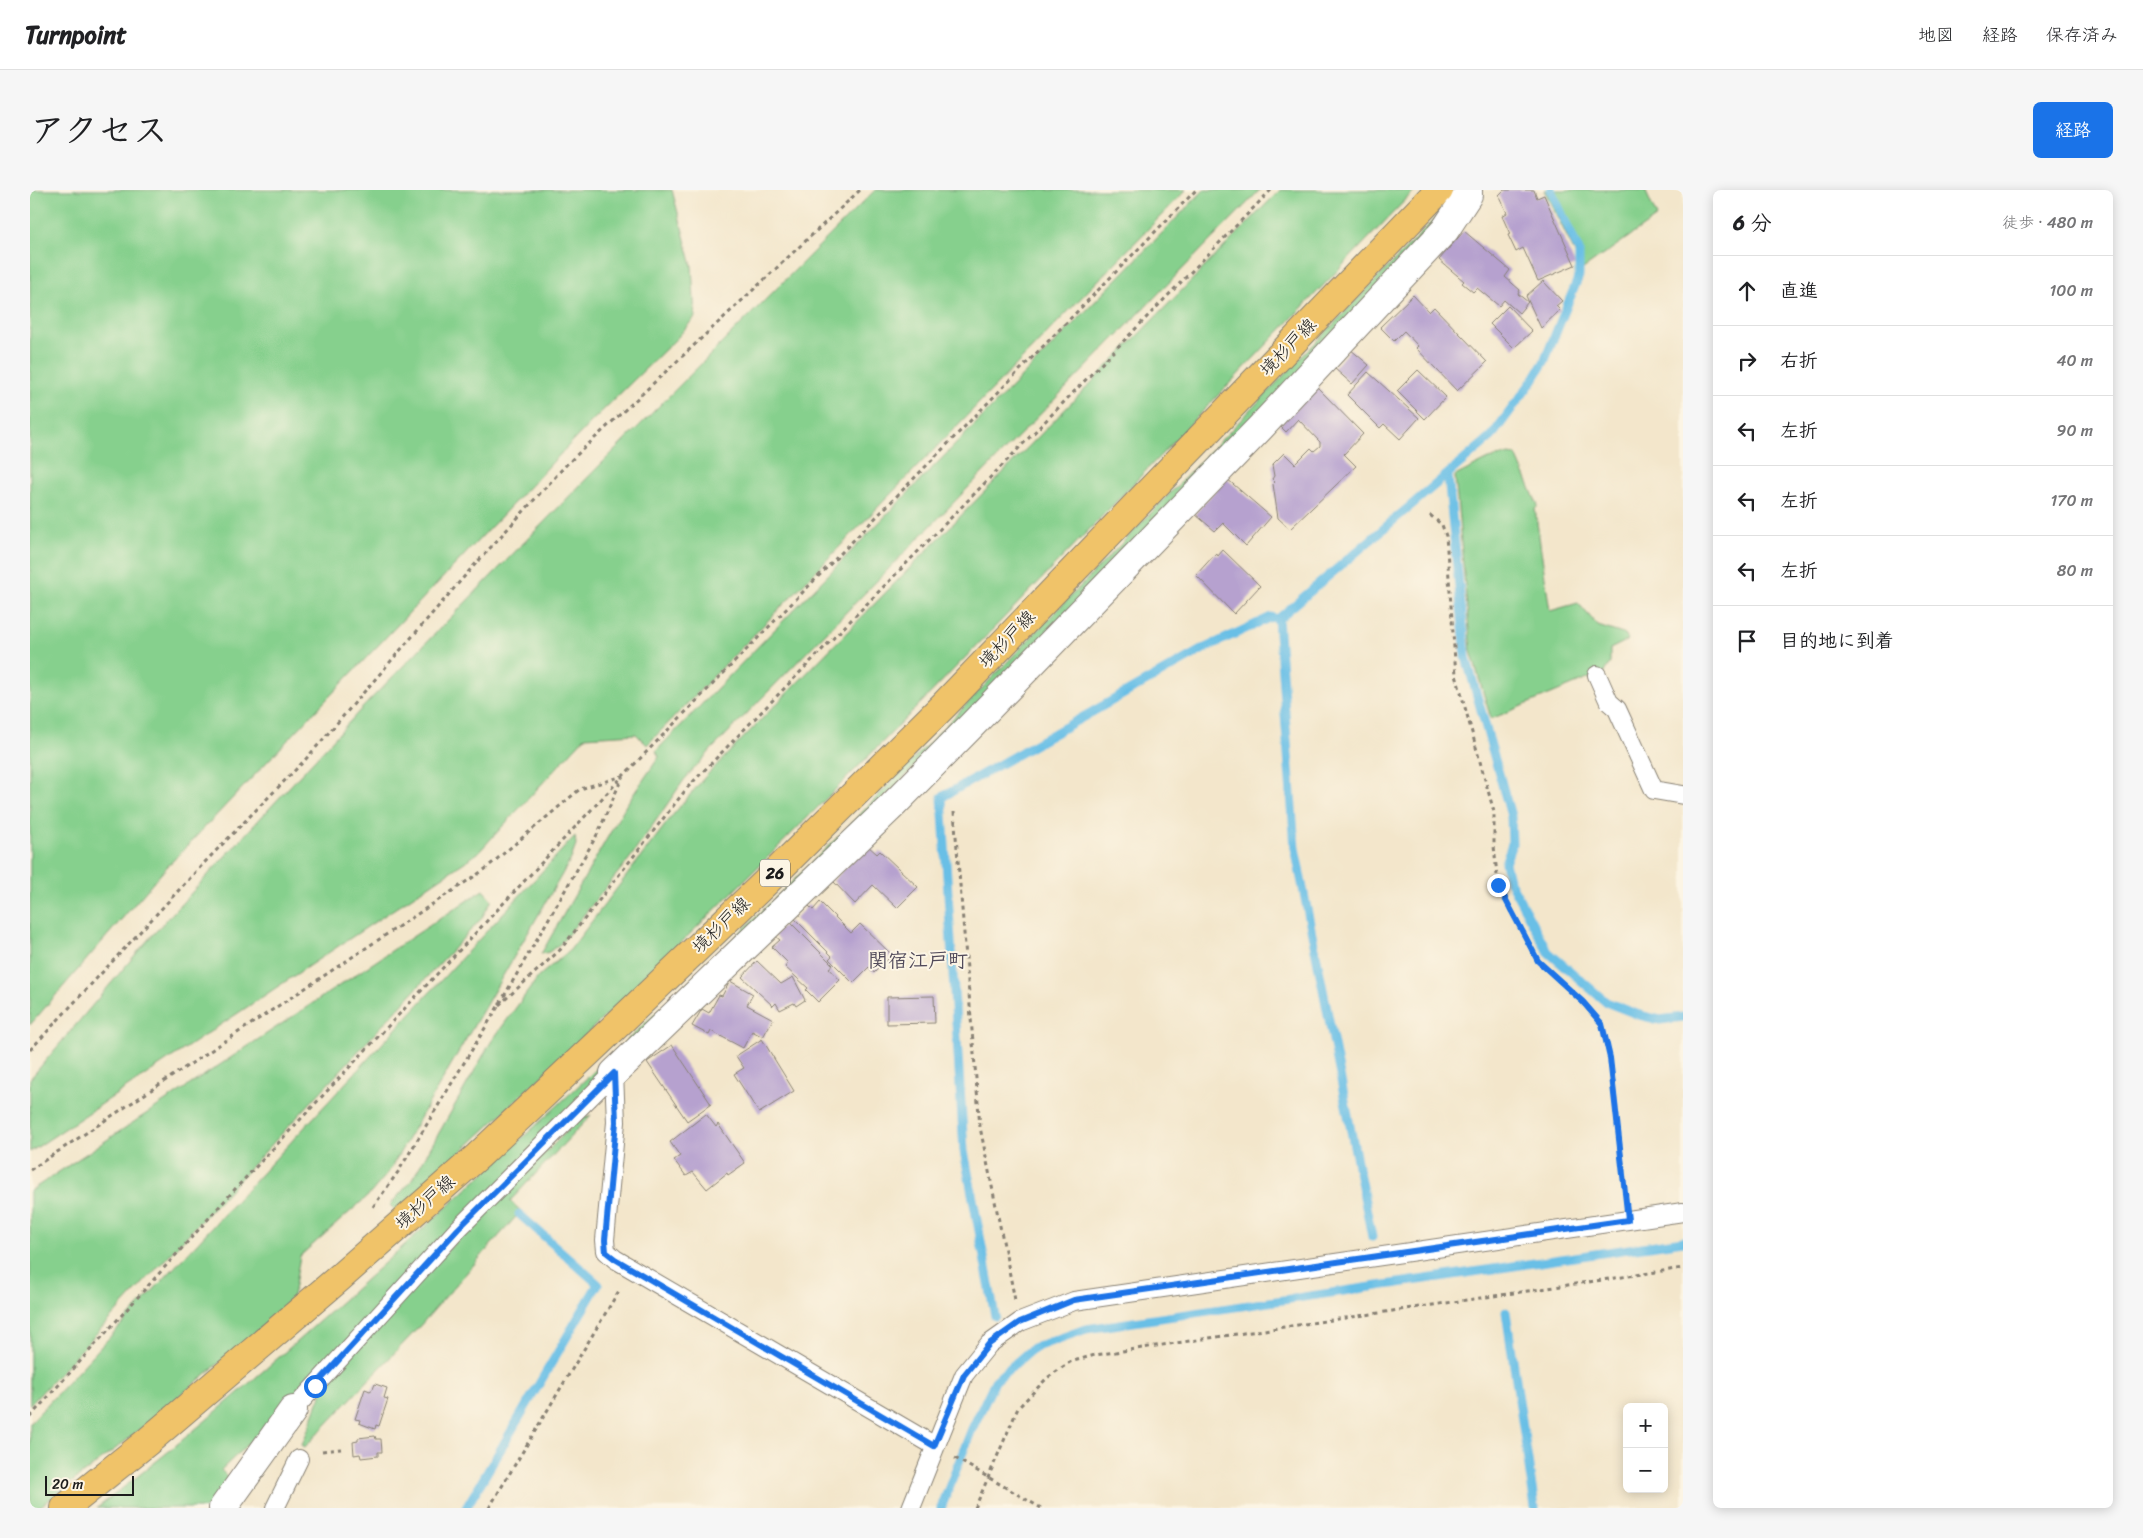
<!DOCTYPE html>
<html lang="ja">
<meta charset="utf-8">
<style>
body{margin:0;font-family:Sriracha,"Klee One",sans-serif;background:#f6f6f6;color:#202124}
.controls{position:absolute;right:15px;bottom:15px;display:grid;overflow:hidden;border-radius:8px;box-shadow:0 2px 12px #0003}
.controls button{width:45px;height:45px;display:grid;place-items:center;padding:0;border:0;border-bottom:1px solid #e0e0e0;background:#fff;color:#202124;font:25px sans-serif}
.scale{position:absolute;left:15px;bottom:12px;width:89px;box-sizing:border-box;padding-left:5px;border:2px solid #1c1c1c;border-top:0;font-size:14px;line-height:18px;white-space:nowrap;color:#1c1c1c;-webkit-text-stroke:4px #fcf5e5;paint-order:stroke}
.stop{position:absolute;width:15px;height:15px;margin:-11px;border:4px solid #1a73e8;border-radius:50%;background:#fff}
.stop.end{background:#1a73e8;border-color:#fff;box-shadow:0 1px 5px #0008}
.list{margin:0;padding:0;list-style:none}
h2{display:flex;justify-content:space-between;align-items:center;height:65px;margin:0;padding:0 20px;font-size:21px}
h2 small{font-size:16px;font-weight:400;color:#757577}
.list li{display:grid;grid-template-columns:32px 1fr auto;gap:15px;align-items:center;box-sizing:border-box;height:70px;padding:0 20px;border-top:1px solid #e0e0e0}
.list b{display:block;font-size:19px;white-space:nowrap}
.list em{font-size:16px;font-style:normal;color:#757577}
.icon{flex:none;width:28px;height:28px;fill:none;stroke:currentColor;stroke-width:2;stroke-linecap:round;stroke-linejoin:round}
.map{position:relative;flex:none;width:1653px;height:1318px;overflow:hidden;border-radius:8px}
header{display:flex;align-items:center;gap:30px;box-sizing:border-box;height:70px;padding:0 25px;background:#fff;border-bottom:1px solid #e0e0e0}
header strong{font-size:24px}
nav{display:flex;gap:28px;margin-inline-start:auto;font-size:18px}
.intro{display:flex;align-items:center;justify-content:space-between;box-sizing:border-box;height:120px;padding:0 30px}
h1{margin:0;font-size:35px}
.button{padding:12px 22px;border-radius:8px;background:#1a73e8;color:#fff;font-size:18px;font-weight:700}
main{display:flex;gap:30px;padding:0 30px}
aside{flex:1;background:#fff;border-radius:8px;box-shadow:0 2px 12px #0003}
.map>svg:first-child{display:block}
.green{fill:#86d08d;stroke:#517654}
.lines{fill:none;stroke-linecap:round;stroke-linejoin:round}
.stream{stroke:#69bfe6;stroke-width:9}
.building{fill:#b6a1cf}
.service-casing{stroke:#888174;stroke-width:20}
.minor-casing{stroke:#888174;stroke-width:30}
.primary-casing{stroke:#888174;stroke-width:30}
.path{stroke:#888174;stroke-width:3;stroke-dasharray:4 4;stroke-linecap:butt}
.service{stroke:#fff;stroke-width:18}
.minor{stroke:#fff;stroke-width:28}
.primary{stroke:#f0c369;stroke-width:28}
.route{stroke:#1a73e8;stroke-width:6}
.labels{text-anchor:middle;stroke-width:4;stroke-linejoin:round;paint-order:stroke}
.shield{fill:#fcf5e5;stroke:#5f5d58;stroke-width:1}
.shield-label{font-size:16px;font-weight:bold;fill:#1c1c1c}
.street-label{font-size:18px;fill:#1c1c1c;stroke:#fcf5e5}
.quarter-label{font-size:20px;font-weight:bold;fill:#524b5b;stroke:#fcf5e5}
</style>
<header>
<strong>Turnpoint</strong>
<nav><a>地図</a><a>経路</a><a>保存済み</a></nav>
</header>
<div class="intro"><h1>アクセス</h1><a class="button">経路</a></div>
<main>
<div class="map">
<svg width="1653" height="1318" viewBox="0 0 1653 1318">
<rect width="100%" height="100%" fill="#fcf5e5"/>
<filter id="ink" filterUnits="userSpaceOnUse"><feTurbulence type="fractalNoise" baseFrequency=".02" numOctaves="2"/><feDisplacementMap in="SourceGraphic" scale="10" xChannelSelector="R" yChannelSelector="G"/><feConvolveMatrix kernelMatrix="1 2 1 2 8 2 1 2 1" color-interpolation-filters="sRGB"/></filter>
<filter id="wash" filterUnits="userSpaceOnUse"><feTurbulence type="fractalNoise" baseFrequency=".0096" numOctaves="4" result="noise"/><feDisplacementMap in="SourceGraphic" scale="20" xChannelSelector="R" yChannelSelector="G"/><feGaussianBlur stdDeviation="1.12" result="paint"/><feColorMatrix in="noise" values="0 0 0 0 0 0 0 0 0 0 0 0 0 0 0 0 0 1.4 0 .05"/><feComposite in="paint" operator="in"/></filter>
<g filter="url(#wash)">
<rect width="100%" height="100%" fill="#f3e6cb"/>
<g class="green">
<path d="M 0,0 L 642,0 L 662,76 L 665,127 L 648,147 L 562,231 L 135,679 L 0,835 Z"/>
<path d="M 845,0 L 1156,0 L 617,555 L 606,544 L 555,547 L 448,663 L 0,962 L 0,889 L 116,752 L 335,515 L 568,277 Z"/>
<path d="M 1174,0 L 1230,0 L 681,560 L 654,590 L 600,668 L 531,753 L 519,762 L 511,764 L 596,615 L 629,567 L 626,561 Z"/>
<path d="M 1250,0 L 1385,0 C 1051,347 723,699 366,1021 L 360,1015 L 382,990 L 461,852 L 509,786 L 540,760 L 642,626 L 675,587 Z"/>
<path d="M 1514,0 L 1615,0 L 1627,27 L 1553,79 Z"/>
<path d="M 1424,9 L 1280,174 L 262,1211 L 191,1280 L 203,1292 L 184,1318 L 67,1318 C 163,1245 252,1165 341,1085 C 503,941 660,793 814,641 Z"/>
<path d="M 1479,264 L 1486,265 L 1508,316 L 1505,319 L 1520,421 L 1548,413 L 1568,436 L 1596,445 L 1598,450 L 1580,459 L 1580,473 L 1574,482 L 1461,529 L 1441,461 L 1425,286 L 1459,269 Z"/>
<path d="M 545,646 L 546,655 L 541,669 L 358,983 L 339,1005 L 270,1066 L 262,1112 L 97,1250 L 8,1318 L 0,1318 L 0,1233 Z"/>
<path d="M 453,700 L 462,710 L 451,729 L 0,1215 L 0,1001 Z"/>
<path d="M 561,925 L 480,1011 L 491,1021 L 388,1138 L 275,1257 L 272,1255 L 296,1192 L 420,1058 L 548,930 Z"/>
</g>
<g class="lines">
<g class="stream">
<path d="M 1418,286 L 1436,467 L 1481,626 L 1482,654 L 1475,673 L 1479,690 L 1518,762 L 1576,812 L 1609,825 L 1630,830 L 1653,827"/>
<path d="M 1342,1047 L 1265,658 L 1248,429 L 1461,247 L 1503,190 L 1514,172 L 1549,86 L 1549,61 L 1521,0"/>
<path d="M 1476,1122 L 1505,1318"/>
<path d="M 965,1126 L 934,961 L 912,607 L 1175,458 L 1241,427 L 1248,429"/>
<path d="M 436,1318 L 568,1094 L 489,1024"/>
<path d="M 911,1318 L 942,1239 L 965,1191 L 1003,1158 L 1056,1139 L 1653,1051"/>
</g>
</g>
<g id="blocks">
<g class="building">
<path d="M 1474,0 L 1504,0 L 1507,8 L 1514,5 L 1545,75 L 1508,91 L 1493,58 L 1486,62 L 1478,45 L 1480,44 L 1472,26 L 1477,23 L 1469,5 Z"/>
<path d="M 1434,41 L 1480,80 L 1475,87 L 1490,100 L 1488,104 L 1498,112 L 1489,123 L 1474,110 L 1469,116 L 1447,98 L 1443,102 L 1432,93 L 1434,91 L 1409,70 Z"/>
<path d="M 1513,91 L 1532,111 L 1526,116 L 1530,120 L 1511,138 L 1496,106 Z"/>
<path d="M 1383,105 L 1399,122 L 1404,117 L 1457,172 L 1427,201 L 1386,158 L 1388,156 L 1374,141 L 1364,151 L 1350,137 Z"/>
<path d="M 1478,116 L 1502,141 L 1484,158 L 1460,134 Z"/>
<path d="M 1320,159 L 1339,175 L 1322,194 L 1304,178 Z"/>
<path d="M 1388,180 L 1416,207 L 1395,229 L 1367,201 Z"/>
<path d="M 1338,182 L 1389,228 L 1370,249 L 1354,234 L 1350,238 L 1317,205 Z"/>
<path d="M 1287,197 L 1333,244 L 1314,264 L 1326,276 L 1260,339 L 1248,328 L 1243,294 L 1245,292 L 1242,289 L 1244,286 L 1242,275 L 1254,263 L 1265,274 L 1281,258 L 1284,261 L 1290,256 L 1290,252 L 1268,229 L 1256,242 L 1249,235 Z"/>
<path d="M 1196,288 L 1241,327 L 1216,356 L 1193,333 L 1185,341 L 1165,324 Z"/>
<path d="M 1193,360 L 1230,396 L 1204,424 L 1166,385 L 1186,363 L 1188,366 Z"/>
<path d="M 837,655 L 847,664 L 850,661 L 888,697 L 867,718 L 843,695 L 825,714 L 803,691 Z"/>
<path d="M 790,712 L 821,743 L 830,734 L 862,765 L 844,783 L 839,777 L 823,793 L 799,769 L 802,766 L 765,729 L 778,715 L 783,720 Z"/>
<path d="M 759,731 L 803,775 L 799,778 L 810,790 L 788,812 L 776,800 L 778,798 L 755,777 L 758,773 L 742,757 L 750,750 L 744,745 Z"/>
<path d="M 727,771 L 751,794 L 763,787 L 775,810 L 766,816 L 764,813 L 750,820 L 746,813 L 743,816 L 712,787 Z"/>
<path d="M 700,791 L 723,804 L 717,815 L 743,829 L 733,847 L 722,841 L 713,858 L 681,841 L 679,845 L 662,836 L 672,819 L 679,823 L 689,805 L 692,806 Z"/>
<path d="M 904,806 L 905,833 L 857,834 L 857,807 Z"/>
<path d="M 732,849 L 764,901 L 729,923 L 704,884 L 714,878 L 706,866 Z"/>
<path d="M 642,855 L 681,914 L 657,931 L 617,872 Z"/>
<path d="M 676,924 L 686,937 L 688,934 L 715,973 L 698,985 L 697,983 L 677,999 L 663,982 L 656,986 L 644,970 L 650,966 L 640,952 Z"/>
<path d="M 345,1194 L 357,1198 L 354,1208 L 358,1209 L 349,1236 L 346,1235 L 345,1239 L 329,1233 L 330,1230 L 325,1229 L 335,1199 L 340,1201 L 343,1199 Z"/>
<path d="M 345,1246 L 346,1249 L 351,1249 L 352,1262 L 348,1262 L 348,1266 L 331,1268 L 330,1264 L 324,1265 L 323,1252 L 328,1251 L 328,1248 Z"/>
</g>
</g>
</g>
<g filter="url(#ink)">
<use href="#blocks" fill-opacity="0" stroke="#888174" stroke-width="1"/>
<g class="lines">
<g class="service-casing">
<g id="service">
<path d="M 1567,485 L 1579,512 L 1587,519 L 1624,600 L 1653,605"/>
<path d="M 263,1220 L 428,1039 L 584,883 L 586,932 L 575,1050 L 576,1061 L 585,1069 L 905,1256"/>
<path d="M 245,1318 L 269,1269"/>
<path d="M 881,1318 L 934,1185 L 959,1154 L 990,1132 L 1044,1111 L 1653,1022"/>
</g>
</g>
<g class="minor-casing">
<g id="minor">
<path d="M 584,883 L 862,616 L 943,534 L 1230,238 L 1415,40 L 1438,5 L 1438,0"/>
<path d="M 193,1318 L 263,1220"/>
</g>
</g>
<g class="primary-casing">
<path id="primary" d="M 35,1318 L 117,1252 L 308,1089 L 448,966 L 568,853 L 735,693 L 915,514 L 1409,0"/>
</g>
<g class="path">
<path d="M 1400,325 L 1412,335 L 1416,346 L 1426,485 L 1464,622 L 1464,656 L 1468,695 L 1508,771 L 1553,813 L 1572,834 L 1580,868 L 1596,1006"/>
<path d="M 924,622 L 950,937 L 985,1110"/>
<path d="M 469,815 L 530,760 L 658,597 L 1241,0"/>
<path d="M 0,860 L 174,673 L 275,570 L 440,380 L 536,275 L 830,0"/>
<path d="M 0,980 L 454,680 L 550,599 L 593,586"/>
<path d="M 343,1017 L 368,982 L 469,815 L 568,643 L 592,588"/>
<path d="M 0,1227 L 206,998 L 593,586 L 1166,0"/>
<path d="M 292,1261 L 311,1259"/>
<path d="M 925,1268 L 1011,1318"/>
<path d="M 459,1318 L 590,1099"/>
<path d="M 945,1318 L 988,1218 L 1017,1188 L 1040,1172 L 1065,1165 L 1653,1078"/>
</g>
<use href="#service" class="service"/>
<use href="#minor" class="minor"/>
<use href="#primary" class="primary"/>
</g>
</g>
<g class="lines" filter="url(#ink)">
<path class="route" d="M 285,1196 L 428,1039 L 584,883 L 586,932 L 575,1050 L 576,1062 L 585,1069 L 904,1256 L 934,1185 L 959,1154 L 990,1132 L 1044,1110 L 1598,1030 L 1580,868 L 1572,834 L 1553,812 L 1508,771 L 1468,695"/>
</g>
<g class="labels">
<rect class="shield" x="730" y="669.5" width="30" height="27" rx="4"/>
<g class="shield-label">
<text x="745" y="689">26</text>
</g>
<g class="street-label">
<text transform="translate(1258 157) rotate(-46)" y="6">境杉戸線</text>
<text transform="translate(977 449) rotate(-46)" y="6">境杉戸線</text>
<text transform="translate(691 735) rotate(-44)" y="6">境杉戸線</text>
<text transform="translate(395 1012) rotate(-41)" y="6">境杉戸線</text>
</g>
<g class="quarter-label">
<text x="888" y="777">関宿江戸町</text>
</g>
</g>
</svg>
<div class="controls">
<button>+</button>
<button>−</button>
</div>
<div class="scale">20 m</div>
<div class="stop" style="left:285px;top:1196px"></div>
<div class="stop end" style="left:1468px;top:695px"></div>
</div>
<aside>
<h2>6 分<small>徒歩 · 480 m</small></h2>
<ul class="list">
<li><svg class="icon" aria-label="ahead" viewBox="0 0 24 24"><path d="M12 20V5M6 11l6-6 6 6"/></svg><div><b>直進</b></div><em>100 m</em></li>
<li><svg class="icon" aria-label="right" viewBox="0 0 24 24"><path d="M7 20v-9h11M14 6l5 5-5 5"/></svg><div><b>右折</b></div><em>40 m</em></li>
<li><svg class="icon" aria-label="left" viewBox="0 0 24 24"><path d="M17 20v-9H6M10 6l-5 5 5 5"/></svg><div><b>左折</b></div><em>90 m</em></li>
<li><svg class="icon" aria-label="left" viewBox="0 0 24 24"><path d="M17 20v-9H6M10 6l-5 5 5 5"/></svg><div><b>左折</b></div><em>170 m</em></li>
<li><svg class="icon" aria-label="left" viewBox="0 0 24 24"><path d="M17 20v-9H6M10 6l-5 5 5 5"/></svg><div><b>左折</b></div><em>80 m</em></li>
<li><svg class="icon" aria-label="arrive" viewBox="0 0 24 24"><path d="M6 21V4h12l-3 4 3 4H6"/></svg><div><b>目的地に到着</b></div></li>
</ul>
</aside>
</main>
